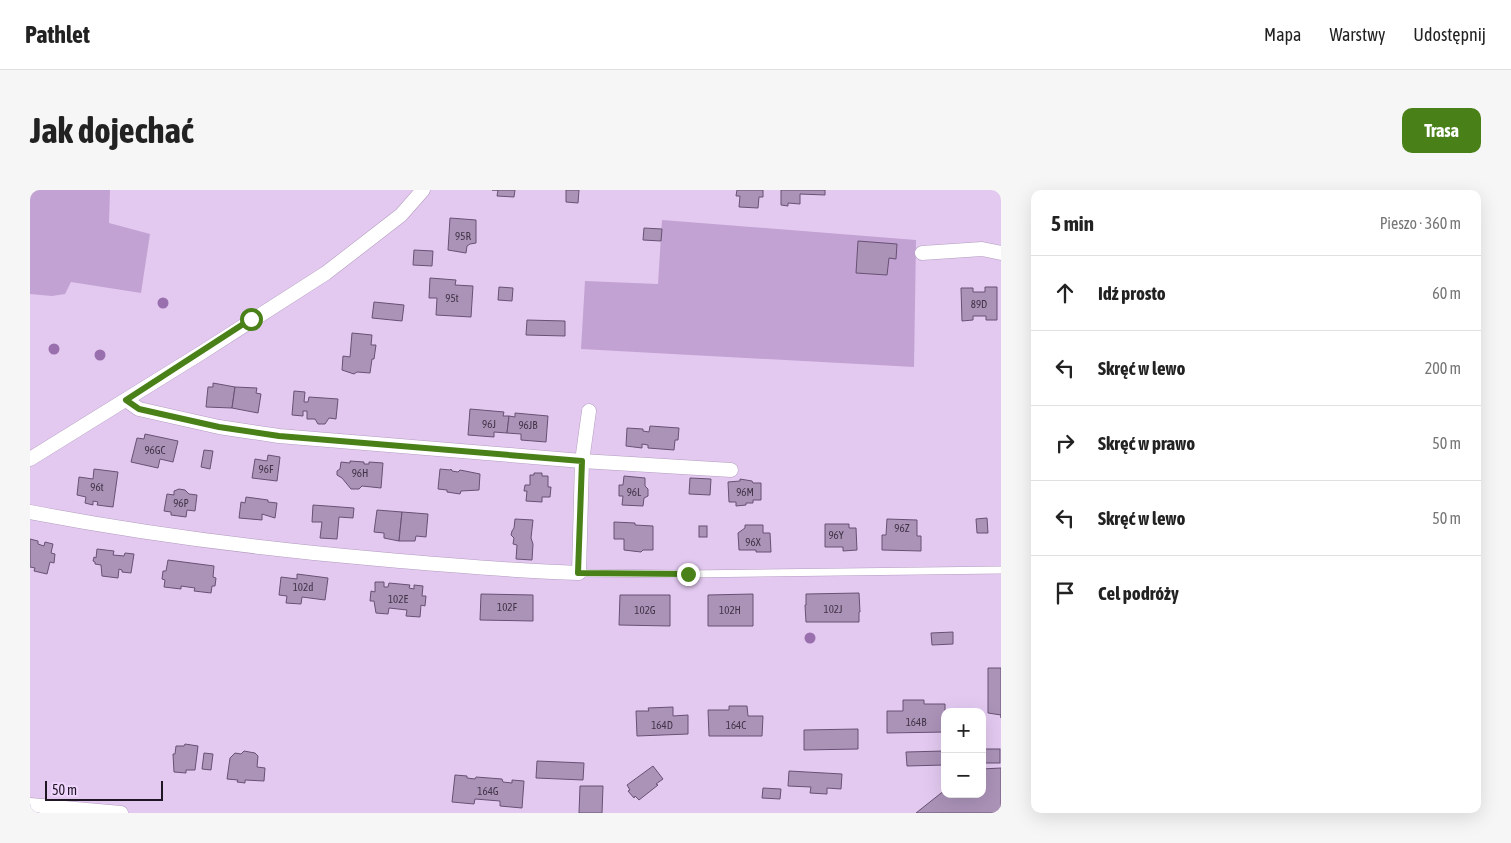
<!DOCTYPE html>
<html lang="pl">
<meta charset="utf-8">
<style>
body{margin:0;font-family:"Asap Condensed",sans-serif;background:#f6f6f6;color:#222}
.controls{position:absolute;right:15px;bottom:15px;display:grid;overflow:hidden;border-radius:10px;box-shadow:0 5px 20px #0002}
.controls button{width:45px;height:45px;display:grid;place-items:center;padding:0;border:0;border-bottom:1px solid #e0e0e0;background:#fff;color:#222;font:25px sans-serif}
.scale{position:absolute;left:15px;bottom:12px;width:118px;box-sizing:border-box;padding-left:5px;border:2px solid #1f1523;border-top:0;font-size:14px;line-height:18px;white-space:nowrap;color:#1f1523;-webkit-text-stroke:4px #f0d6fe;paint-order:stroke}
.stop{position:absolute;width:15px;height:15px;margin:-11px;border:4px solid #498017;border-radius:50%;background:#fff}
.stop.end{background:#498017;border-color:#fff;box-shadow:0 1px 5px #0008}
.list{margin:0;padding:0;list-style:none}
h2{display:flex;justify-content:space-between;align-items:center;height:65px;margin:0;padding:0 20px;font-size:21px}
h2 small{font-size:16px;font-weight:400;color:#767676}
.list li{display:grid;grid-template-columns:32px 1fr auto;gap:15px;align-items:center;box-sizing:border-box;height:75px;padding:0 20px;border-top:1px solid #e0e0e0}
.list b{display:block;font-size:19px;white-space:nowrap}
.list em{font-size:16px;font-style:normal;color:#767676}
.icon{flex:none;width:28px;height:28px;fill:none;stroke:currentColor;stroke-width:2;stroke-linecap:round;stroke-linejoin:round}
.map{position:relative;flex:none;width:971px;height:623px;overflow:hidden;border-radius:10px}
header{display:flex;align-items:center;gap:30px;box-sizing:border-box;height:70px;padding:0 25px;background:#fff;border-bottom:1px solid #e0e0e0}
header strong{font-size:24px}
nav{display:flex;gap:28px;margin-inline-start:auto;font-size:18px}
.intro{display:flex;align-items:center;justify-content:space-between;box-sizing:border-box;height:120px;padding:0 30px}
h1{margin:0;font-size:35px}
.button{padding:12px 22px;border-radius:10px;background:#498017;color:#fff;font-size:18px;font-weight:700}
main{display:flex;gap:30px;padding:0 30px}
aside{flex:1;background:#fff;border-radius:10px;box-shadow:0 5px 20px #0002}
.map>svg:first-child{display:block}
.green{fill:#c2a2d2}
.building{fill:#ab93b8;stroke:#675173}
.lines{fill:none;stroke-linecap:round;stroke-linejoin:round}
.service-casing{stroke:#b39bc0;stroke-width:8}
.minor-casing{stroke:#b39bc0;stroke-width:15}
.service{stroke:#fff;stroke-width:7}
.minor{stroke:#fff;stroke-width:14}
.tree{fill:#9a6fad}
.route{stroke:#498017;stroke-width:6}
.labels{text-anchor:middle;stroke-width:4.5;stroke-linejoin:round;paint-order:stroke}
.number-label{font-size:11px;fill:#423448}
</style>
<header>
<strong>Pathlet</strong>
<nav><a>Mapa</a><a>Warstwy</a><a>Udostępnij</a></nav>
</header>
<div class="intro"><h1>Jak dojechać</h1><a class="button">Trasa</a></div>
<main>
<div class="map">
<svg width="971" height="623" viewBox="0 0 971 623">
<rect width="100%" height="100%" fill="#e3c9f0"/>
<g class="green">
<path d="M 0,0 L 80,0 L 79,33 L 120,44 L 111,103 L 41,92 L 35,104 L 22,106 L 0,104 Z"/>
<path d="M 632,30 L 886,50 L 884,177 L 551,159 L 555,91 L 628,94 Z"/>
</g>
<g class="building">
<path d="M 462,0 L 485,0 L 484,7 L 467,6 L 468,0 Z"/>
<path d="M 536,0 L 549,0 L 548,13 L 536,12 Z"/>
<path d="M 707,0 L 733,0 L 733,7 L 729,7 L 728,18 L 709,17 L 710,6 L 706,6 Z"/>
<path d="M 751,0 L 795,0 L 795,5 L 770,4 L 770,14 L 758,13 L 758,16 L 751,15 Z"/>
<path d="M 420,28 L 446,30 L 446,53 L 440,54 L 437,56 L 436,63 L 418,60 Z"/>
<path d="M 614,38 L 632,39 L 631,51 L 613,50 Z"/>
<path d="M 828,51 L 867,54 L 866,69 L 859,68 L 857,85 L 826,83 Z"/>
<path d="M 384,60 L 403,61 L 402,76 L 383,75 Z"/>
<path d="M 400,88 L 426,90 L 425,95 L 443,96 L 441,127 L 406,125 L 407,108 L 399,108 Z"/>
<path d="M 469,97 L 483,98 L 482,111 L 468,110 Z"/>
<path d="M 955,97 L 967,97 L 967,130 L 956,130 L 956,126 L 943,126 L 943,130 L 932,131 L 931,98 L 943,98 L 943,102 L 955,102 Z"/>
<path d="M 344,112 L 374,115 L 372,131 L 342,128 Z"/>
<path d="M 497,130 L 535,131 L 535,146 L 496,145 Z"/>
<path d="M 322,143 L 342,145 L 341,155 L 346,155 L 344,169 L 342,169 L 340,183 L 327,182 L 324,184 L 312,180 L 313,166 L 320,167 Z"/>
<path d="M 183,193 L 205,197 L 202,218 L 176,217 L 178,197 L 183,197 Z"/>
<path d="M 205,197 L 227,198 L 226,203 L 231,204 L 228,223 L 202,218 Z"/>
<path d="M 264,201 L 275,202 L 274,212 L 278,212 L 279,207 L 308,209 L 306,229 L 299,228 L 295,234 L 288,234 L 285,229 L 277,229 L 277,221 L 273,221 L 273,226 L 262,225 Z"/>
<path d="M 440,219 L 474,222 L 473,226 L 479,226 L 477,243 L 464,242 L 464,247 L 438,245 Z"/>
<path d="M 485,223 L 518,226 L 516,252 L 491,250 L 491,244 L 477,243 L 479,226 L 485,227 Z"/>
<path d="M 620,236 L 649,238 L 648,250 L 645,250 L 644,260 L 618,258 L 618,255 L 612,254 L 612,258 L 596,256 L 597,238 L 613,239 L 613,241 L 619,242 Z"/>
<path d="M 115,244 L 148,251 L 143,272 L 130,269 L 128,278 L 101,272 L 107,248 L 114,249 Z"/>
<path d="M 174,260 L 183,261 L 180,279 L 171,277 Z"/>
<path d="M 238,265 L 250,267 L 247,291 L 222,288 L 225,269 L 237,271 Z"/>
<path d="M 320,271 L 334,272 L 334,274 L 339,274 L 339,272 L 353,273 L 351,298 L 332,296 L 329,299 L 321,299 L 312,288 L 307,285 L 307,281 L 310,279 L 311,272 L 320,273 Z"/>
<path d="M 64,279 L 88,282 L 83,317 L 67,315 L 68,312 L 63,311 L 63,315 L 55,313 L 56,307 L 47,305 L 49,287 L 63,289 Z"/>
<path d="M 410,279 L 420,280 L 421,279 L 422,281 L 428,282 L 430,280 L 450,284 L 449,300 L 431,301 L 430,304 L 417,302 L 417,300 L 408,299 Z"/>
<path d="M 504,283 L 512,283 L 512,286 L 518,286 L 518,297 L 521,297 L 520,307 L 512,307 L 512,312 L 496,311 L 497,301 L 494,301 L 495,295 L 500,295 L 500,285 L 504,285 Z"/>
<path d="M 594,286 L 615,288 L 615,296 L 618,299 L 618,306 L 614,308 L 613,316 L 592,315 L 593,306 L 589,306 L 589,295 L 593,295 Z"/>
<path d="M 660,288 L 681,289 L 680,305 L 659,304 Z"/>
<path d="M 710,289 L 722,291 L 723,293 L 731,293 L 731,310 L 723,310 L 723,313 L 716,313 L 716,315 L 706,316 L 706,312 L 699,312 L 698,292 L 710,291 Z"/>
<path d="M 149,299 L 155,300 L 159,304 L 167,305 L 165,321 L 157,320 L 156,327 L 141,325 L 141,322 L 134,321 L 137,304 L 144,305 L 144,301 Z"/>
<path d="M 216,307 L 238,310 L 238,312 L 247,313 L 245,328 L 232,324 L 232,330 L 209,328 L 211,312 L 215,313 Z"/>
<path d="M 283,315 L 324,318 L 323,328 L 309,327 L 307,349 L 290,348 L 292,332 L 282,332 Z"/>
<path d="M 347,320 L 372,322 L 369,351 L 354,348 L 354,343 L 344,342 Z"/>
<path d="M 372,322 L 398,324 L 396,347 L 386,346 L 385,351 L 369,351 Z"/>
<path d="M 957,328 L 958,343 L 947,343 L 946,329 Z"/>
<path d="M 485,329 L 503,330 L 501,348 L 503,354 L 502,370 L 486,369 L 487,355 L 483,354 L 484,348 L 481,345 L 482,341 L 484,338 Z"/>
<path d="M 857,329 L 887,330 L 887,346 L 891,346 L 891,361 L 852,360 L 852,345 L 856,345 Z"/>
<path d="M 584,332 L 605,333 L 605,335 L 623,336 L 623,360 L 613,360 L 611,362 L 594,360 L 594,349 L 584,349 Z"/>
<path d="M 795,334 L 819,334 L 819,338 L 826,338 L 827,360 L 813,361 L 813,357 L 795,357 Z"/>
<path d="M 715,335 L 733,335 L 733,343 L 740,343 L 741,362 L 726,362 L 726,360 L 709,360 L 708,343 L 715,338 Z"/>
<rect x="669" y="336" width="8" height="11"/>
<path d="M 0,349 L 8,351 L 8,354 L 14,356 L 15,352 L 23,354 L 21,363 L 25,364 L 24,373 L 20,372 L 17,384 L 4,381 L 5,378 L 0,377 Z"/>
<path d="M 67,359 L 84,361 L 83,365 L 94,366 L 95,363 L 104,364 L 101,383 L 92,382 L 92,380 L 89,379 L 88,388 L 72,386 L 71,375 L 65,374 L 65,372 L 63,371 L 64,367 L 66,368 Z"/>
<path d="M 138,370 L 184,376 L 183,387 L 186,388 L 185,396 L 182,396 L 181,403 L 164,401 L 165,398 L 151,396 L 151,399 L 134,397 L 135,390 L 132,389 L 133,381 L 136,381 Z"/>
<path d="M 267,384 L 298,388 L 295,410 L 272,407 L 271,414 L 256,413 L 257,406 L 249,405 L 251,387 L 267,389 Z"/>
<path d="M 345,392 L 354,392 L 354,397 L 358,397 L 359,393 L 380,395 L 379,398 L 384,399 L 384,395 L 393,396 L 392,406 L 396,406 L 395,416 L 391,415 L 390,427 L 376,426 L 377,420 L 359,418 L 358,424 L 346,423 L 344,411 L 340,411 L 341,401 L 345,402 Z"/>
<path d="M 829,403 L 830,422 L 829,422 L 829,432 L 776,432 L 775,415 L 776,415 L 776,404 Z"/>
<path d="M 451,404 L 503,405 L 503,431 L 450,430 Z"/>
<path d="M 723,404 L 723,436 L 678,436 L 678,405 Z"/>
<path d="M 590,405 L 640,405 L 640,436 L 589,435 Z"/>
<path d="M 923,442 L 923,454 L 902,455 L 901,443 Z"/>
<path d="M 958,478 L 971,478 L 971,528 L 971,525 L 958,523 Z"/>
<path d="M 873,510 L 894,510 L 894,514 L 915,514 L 915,542 L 857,543 L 857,521 L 873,521 Z"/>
<path d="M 699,516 L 717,516 L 718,526 L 733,526 L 732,546 L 679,546 L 678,520 L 699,520 Z"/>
<path d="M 643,517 L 643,526 L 658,525 L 658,544 L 607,546 L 606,521 L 619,521 L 618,518 Z"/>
<path d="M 828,539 L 828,559 L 774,560 L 774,540 Z"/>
<path d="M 155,554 L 168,556 L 165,580 L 156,580 L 156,583 L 144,582 L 143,564 L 145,564 L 146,556 L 154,556 Z"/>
<rect x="952" y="559" width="18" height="14"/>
<path d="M 214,561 L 225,563 L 228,566 L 227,577 L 235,578 L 234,591 L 215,590 L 215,593 L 207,592 L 208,590 L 197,589 L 200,568 L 205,563 L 211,564 Z"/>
<path d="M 914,561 L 914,575 L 877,576 L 876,562 Z"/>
<path d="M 174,563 L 183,564 L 181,580 L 172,579 Z"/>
<path d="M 507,571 L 554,573 L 553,590 L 506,588 Z"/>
<path d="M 623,576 L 633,589 L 626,594 L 628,595 L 609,610 L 605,606 L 604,608 L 598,601 L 600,600 L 597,595 Z"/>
<path d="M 971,578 L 971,623 L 886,623 L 915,600 L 915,604 L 952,604 L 952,579 Z"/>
<path d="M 759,581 L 812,584 L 811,599 L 797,598 L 797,604 L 780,603 L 781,597 L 758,596 Z"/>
<path d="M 425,585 L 437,586 L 437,588 L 445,589 L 446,587 L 472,589 L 473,592 L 482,593 L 482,590 L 494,591 L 492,618 L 470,616 L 470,611 L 445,609 L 444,614 L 422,612 Z"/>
<path d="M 550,596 L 573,596 L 572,623 L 549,623 Z"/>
<path d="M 733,598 L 751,599 L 750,609 L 732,608 Z"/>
</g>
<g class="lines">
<g class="service-casing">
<path id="service" d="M 549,383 L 658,384 L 971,380"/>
</g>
<g class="minor-casing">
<g id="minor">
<path d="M 892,63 L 952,59 L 971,63"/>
<path d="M 96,210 L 109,219 L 131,224 L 189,237 L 249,246 L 552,271 L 701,280"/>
<path d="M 0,269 L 171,163 L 296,83 L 371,25 L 393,0"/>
<path d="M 0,322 C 115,344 232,359 348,369 C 415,375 482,381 549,383 L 552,271 L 559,221"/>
<path d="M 0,615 L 91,623"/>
</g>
</g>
<use href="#service" class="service"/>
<use href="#minor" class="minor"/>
</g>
<g class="tree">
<circle cx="133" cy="113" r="5.5"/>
<circle cx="24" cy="159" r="5.5"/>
<circle cx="70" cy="165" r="5.5"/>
<circle cx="780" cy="448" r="5.5"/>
</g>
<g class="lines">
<path class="route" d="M 221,129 L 96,210 L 109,219 L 131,224 L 189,237 L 249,246 L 552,271 L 548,383 L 658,384"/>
</g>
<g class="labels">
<g class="number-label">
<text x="433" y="50">95R</text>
<text x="422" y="112">95t</text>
<text x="949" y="118">89D</text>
<text x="459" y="238">96J</text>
<text x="498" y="239">96JB</text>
<text x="125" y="264">96GC</text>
<text x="236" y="283">96F</text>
<text x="330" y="287">96H</text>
<text x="67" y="301">96t</text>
<text x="604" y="306">96L</text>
<text x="715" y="306">96M</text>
<text x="151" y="317">96P</text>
<text x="872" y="342">96Z</text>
<text x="806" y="349">96Y</text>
<text x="723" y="356">96X</text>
<text x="273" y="401">102d</text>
<text x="368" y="413">102E</text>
<text x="477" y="421">102F</text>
<text x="803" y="423">102J</text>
<text x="615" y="424">102G</text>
<text x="700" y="424">102H</text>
<text x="886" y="536">164B</text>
<text x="632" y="539">164D</text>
<text x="706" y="539">164C</text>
<text x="458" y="605">164G</text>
</g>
</g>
</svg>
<div class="controls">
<button>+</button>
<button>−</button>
</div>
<div class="scale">50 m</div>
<div class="stop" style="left:221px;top:129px"></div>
<div class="stop end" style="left:658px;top:384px"></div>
</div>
<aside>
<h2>5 min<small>Pieszo · 360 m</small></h2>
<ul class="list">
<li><svg class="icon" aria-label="ahead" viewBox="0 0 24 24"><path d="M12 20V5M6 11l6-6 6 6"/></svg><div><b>Idź prosto</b></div><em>60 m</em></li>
<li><svg class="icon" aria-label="left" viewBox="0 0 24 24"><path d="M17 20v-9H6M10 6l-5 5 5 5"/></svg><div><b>Skręć w lewo</b></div><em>200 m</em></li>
<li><svg class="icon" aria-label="right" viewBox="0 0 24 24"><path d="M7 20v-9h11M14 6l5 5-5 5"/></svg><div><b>Skręć w prawo</b></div><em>50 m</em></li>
<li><svg class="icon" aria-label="left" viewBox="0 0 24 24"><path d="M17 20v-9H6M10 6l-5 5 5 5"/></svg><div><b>Skręć w lewo</b></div><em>50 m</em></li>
<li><svg class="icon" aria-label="arrive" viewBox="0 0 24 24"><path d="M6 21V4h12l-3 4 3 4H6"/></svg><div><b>Cel podróży</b></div></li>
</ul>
</aside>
</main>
